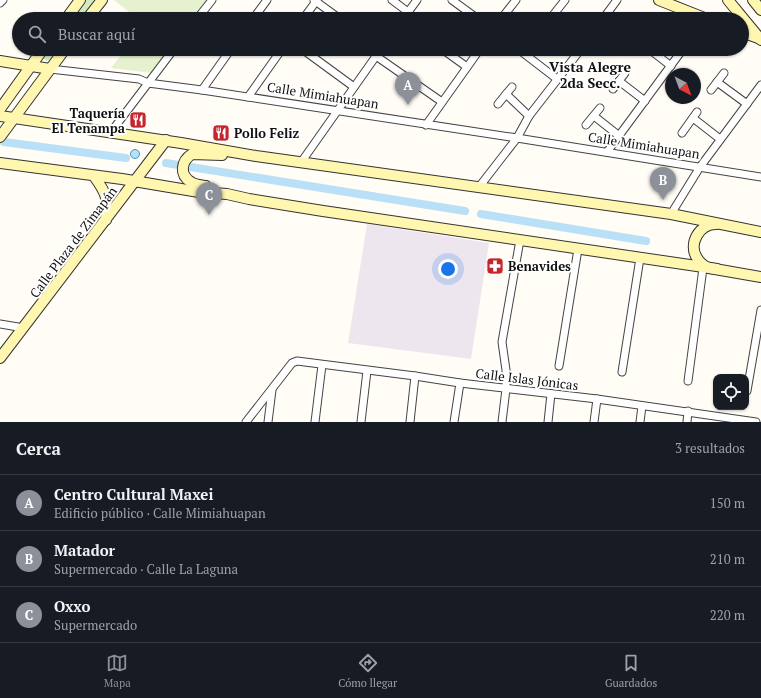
<!DOCTYPE html>
<html lang="es">
<meta charset="utf-8">
<style>
body{margin:0;font-family:"PT Serif",serif;background:#242831;color:#f1f3f6}
.controls{position:absolute;right:12px;bottom:12px;display:grid;overflow:hidden;border-radius:8px;box-shadow:0 1px 3px #0004}
.controls button{width:36px;height:36px;display:grid;place-items:center;padding:0;border:0;border-bottom:1px solid #363941;background:#171b24;color:#f1f3f6;font:20px sans-serif}
.compass{position:absolute;left:665px;top:68px;width:36px;height:36px;border-radius:50%;background:#171b24;box-shadow:0 1px 3px #0004;rotate:139deg}
.you{position:absolute;left:448px;top:269px;width:14px;height:14px;margin:-10px;border:3px solid #fff;border-radius:50%;background:#1a73e8;box-shadow:0 0 0 6px #1a73e833}
.badge{display:grid;place-items:center;width:26px;height:26px;border-radius:50%;background:#8c9099;color:#fff;font-size:13px;font-weight:700}
.pin{position:absolute;translate:-50% -33px;filter:drop-shadow(0 1px 2px #0008)}
.pin::after{content:'';position:absolute;top:21px;width:14px;height:12px;background:inherit;clip-path:polygon(0 0,100% 0,50% 100%)}
.list{margin:0;padding:0;list-style:none}
h2{display:flex;justify-content:space-between;align-items:center;height:52px;margin:0;padding:0 16px;font-size:17px}
h2 small{font-size:13px;font-weight:400;color:#9ea1a6}
.list li{display:grid;grid-template-columns:26px 1fr auto;gap:12px;align-items:center;box-sizing:border-box;height:56px;padding:0 16px;border-top:1px solid #363941}
.list b{display:block;font-size:15px;white-space:nowrap}
.list p{margin:0;font-size:13px;white-space:nowrap;color:#9ea1a6}
.list em{font-size:13px;font-style:normal;color:#9ea1a6}
.icon{flex:none;width:22px;height:22px;fill:none;stroke:currentColor;stroke-width:2;stroke-linecap:round;stroke-linejoin:round}
.map{position:relative;flex:none;width:761px;height:422px;overflow:hidden}
.search{position:absolute;background:#171b24;box-shadow:0 1px 3px #0004;left:12px;right:12px;top:12px;height:44px;display:flex;align-items:center;gap:10px;box-sizing:border-box;padding:0 14px;border-radius:22px;color:#9ea1a6;font-size:15px}
.sheet{height:220px;background:#171b24}
nav{display:flex;justify-content:space-around;align-items:center;box-sizing:border-box;height:56px;border-top:1px solid #363941;background:#171b24;font-size:11px;color:#9ea1a6}
nav a{display:grid;justify-items:center;gap:2px}
nav .on{color:#8c9099}
.map>svg:first-child{display:block}
.industrial{fill:#eee6ef}
.green{fill:#d5ebbd}
.pitch{fill:#e6f2cf}
.water{fill:#b9e0f7;stroke:#3f96cf}
.lines{fill:none;stroke-linecap:round;stroke-linejoin:round}
.canal{stroke:#b9e0f7;stroke-width:8}
.street-casing{stroke:#444;stroke-width:9}
.secondary-casing{stroke:#333;stroke-width:12}
.street{stroke:#fff;stroke-width:7}
.secondary{stroke:#fff6b0;stroke-width:10}
.labels{text-anchor:middle;stroke-width:4;stroke-linejoin:round;paint-order:stroke}
.street-label{font-size:13px;fill:#111;stroke:#fff}
.poi-label{font-size:13px;font-weight:bold;fill:#111;stroke:#fff;text-anchor:start}
.neighbourhood-label{font-size:14px;font-weight:bold;fill:#111;stroke:#fff}
</style>
<div class="map">
<svg width="761" height="422" viewBox="0 0 761 422">
<rect width="100%" height="100%" fill="#fffdf5"/>
<path class="industrial" d="M 367,224 L 489,243 L 471,359 L 348,343 Z"/>
<g class="green">
<path d="M 84,0 L 97,0 L 83,19 L 69,19 Z"/>
<path d="M 48,49 L 60,49 L 51,60 L 46,61 L 43,58 Z"/>
</g>
<g class="pitch">
<path d="M 114,0 L 208,0 L 193,19 L 138,19 Z"/>
<path d="M 126,49 L 170,49 L 152,73 L 111,68 Z"/>
</g>
<circle class="water" cx="135" cy="154" r="4.5"/>
<g class="lines">
<g class="canal">
<path d="M 4,142 L 126,158"/>
<path d="M 166,163 L 465,211"/>
<path d="M 481,214 L 646,241"/>
</g>
<g class="street-casing">
<g id="street">
<path d="M 314,0 L 340,19"/>
<path d="M 392,0 L 408,12"/>
<path d="M 452,0 L 478,19"/>
<path d="M 0,3 L 3,0"/>
<path d="M 197,19 L 212,0"/>
<path d="M 253,19 L 267,0"/>
<path d="M 303,19 L 317,0"/>
<path d="M 403,19 L 417,0"/>
<path d="M 501,19 L 516,0"/>
<path d="M 550,19 L 565,0"/>
<path d="M 603,19 L 617,0"/>
<path d="M 302,49 L 354,87"/>
<path d="M 442,49 L 467,67"/>
<path d="M 518,49 L 557,79"/>
<path d="M 649,49 L 671,66"/>
<path d="M 635,50 L 636,49"/>
<path d="M 376,56 L 442,102"/>
<path d="M 50,69 L 139,79 L 148,83 L 202,90 L 517,138 L 761,177"/>
<path d="M 619,81 L 645,101"/>
<path d="M 717,82 L 747,104"/>
<path d="M 613,89 L 625,73"/>
<path d="M 202,90 L 231,49"/>
<path d="M 711,90 L 724,73"/>
<path d="M 506,94 L 529,116"/>
<path d="M 248,97 L 282,49"/>
<path d="M 498,104 L 512,87"/>
<path d="M 594,116 L 618,135"/>
<path d="M 693,118 L 720,139"/>
<path d="M 426,125 L 480,49"/>
<path d="M 586,125 L 600,108"/>
<path d="M 111,132 L 174,49"/>
<path d="M 682,133 L 697,112"/>
<path d="M 607,152 L 683,49"/>
<path d="M 302,161 L 381,49"/>
<path d="M 479,187 L 517,138 L 529,116 L 581,49"/>
<path d="M 671,214 L 700,167 L 761,85"/>
<path d="M 0,324 L 24,328"/>
<path d="M 559,366 L 578,249"/>
<path d="M 622,372 L 640,258"/>
<path d="M 688,381 L 703,268"/>
<path d="M 747,391 L 761,310"/>
<path d="M 246,422 L 292,363 L 297,361 L 415,376 L 460,383 L 597,399 L 756,422"/>
<path d="M 268,422 L 272,390"/>
<path d="M 315,422 L 322,365"/>
<path d="M 361,422 L 367,371"/>
<path d="M 410,422 L 415,376"/>
<path d="M 454,422 L 460,383"/>
<path d="M 502,422 L 506,389 L 506,370 L 502,342 L 520,240"/>
<path d="M 548,422 L 551,394"/>
<path d="M 594,422 L 597,399"/>
<path d="M 640,422 L 642,406"/>
<path d="M 687,422 L 688,411"/>
</g>
</g>
<g class="secondary-casing">
<g id="secondary">
<path d="M 659,0 L 707,19"/>
<path d="M 728,0 L 761,40"/>
<path d="M 753,0 L 761,10"/>
<path d="M 66,19 L 80,0"/>
<path d="M 87,19 L 102,0"/>
<path d="M 742,32 L 761,39"/>
<path d="M 0,61 L 50,69"/>
<path d="M 0,109 L 43,49"/>
<path d="M 0,116 L 181,143 L 256,156 L 671,214 L 761,232"/>
<path d="M 0,137 L 65,49"/>
<path d="M 0,163 L 122,179 L 199,192 L 227,194 L 249,199 L 323,211 L 717,269"/>
<path d="M 94,176 C 107,194 108,198 106,220"/>
<path d="M 206,186 C 201,185 195,185 191,182 C 179,175 181,161 192,154 L 222,155"/>
<path d="M 716,224 C 699,224 688,244 697,258 C 700,263 704,266 709,268 L 761,277"/>
<path d="M 0,358 L 166,140"/>
</g>
</g>
<use href="#street" class="street"/>
<use href="#secondary" class="secondary"/>
</g>
<defs>
<g id="restaurant-square" transform="scale(0.9)"><rect x="-9" y="-9" width="18" height="18" rx="4" fill="#c4262e" stroke="#fff"/><path d="M-5-6h1v4h1v-4h1v4h1v-4h1v5L-1.5 .5V6h-2V.5L-5-1ZM5-6V6H3V1.5H1.5Q1.5-4 5-6Z" fill="#fff"/></g>
<g id="pharmacy-square" transform="scale(0.9)"><rect x="-9" y="-9" width="18" height="18" rx="4" fill="#c4262e" stroke="#fff"/><path d="M-2-6h4v4h4v4h-4v4h-4v-4h-4v-4h4Z" fill="#fff"/></g>
</defs>
<g fill-rule="evenodd">
<use href="#restaurant-square" x="138" y="120"/>
<use href="#restaurant-square" x="221" y="133"/>
<use href="#pharmacy-square" x="495" y="266"/>
</g>
<g class="labels">
<g class="street-label">
<text transform="translate(323 95) rotate(9)" y="5">Calle Mimiahuapan</text>
<text transform="translate(644 145) rotate(9)" y="5">Calle Mimiahuapan</text>
<text transform="translate(73 242) rotate(-53)" y="5">Calle Plaza de Zimapán</text>
<text transform="translate(527 379) rotate(7)" y="5">Calle Islas Jónicas</text>
</g>
<g class="poi-label">
<text x="125" y="118" text-anchor="end">Taquería<tspan x="125" dy="15">El Tenampa</tspan></text>
<text x="234" y="138">Pollo Feliz</text>
<text x="508" y="271">Benavides</text>
</g>
<g class="neighbourhood-label">
<text x="590" y="72">Vista Alegre<tspan x="590" dy="16">2da Secc.</tspan></text>
</g>
</g>
</svg>
<div class="controls">
<button><svg class="icon" aria-label="locate" viewBox="0 0 24 24"><circle cx="12" cy="12" r="6"/><path d="M12 2v4M12 18v4M2 12h4M18 12h4"/></svg></button>
</div>
<svg class="compass" viewBox="-18 -18 36 36"><path d="M0-13l5 13h-10z" fill="#e53935"/><path d="M0 13l5-13h-10z" fill="#9ea1a6"/></svg>
<div class="you"></div>
<div class="pin badge" style="left:408px;top:105px">A</div>
<div class="pin badge" style="left:663px;top:200px">B</div>
<div class="pin badge" style="left:209px;top:215px">C</div>
<div class="search"><svg class="icon" aria-label="search" viewBox="0 0 24 24"><circle cx="10" cy="10" r="6"/><path d="M15 15l6 6"/></svg>Buscar aquí</div>
</div>
<section class="sheet">
<h2>Cerca<small>3 resultados</small></h2>
<ul class="list">
<li><span class="badge">A</span><div><b>Centro Cultural Maxei</b><p>Edificio público · Calle Mimiahuapan</p></div><em>150 m</em></li>
<li><span class="badge">B</span><div><b>Matador</b><p>Supermercado · Calle La Laguna</p></div><em>210 m</em></li>
<li><span class="badge">C</span><div><b>Oxxo</b><p>Supermercado</p></div><em>220 m</em></li>
</ul>
</section>
<nav>
<a class="on"><svg class="icon" aria-label="map" viewBox="0 0 24 24"><path d="M3 6l6-2 6 2 6-2v14l-6 2-6-2-6 2zM9 4v14M15 6v14"/></svg>Mapa</a>
<a><svg class="icon" aria-label="directions" viewBox="0 0 24 24"><path d="M12 3l9 9-9 9-9-9zM9 14v-3h6M13 9l2 2-2 2"/></svg>Cómo llegar</a>
<a><svg class="icon" aria-label="saved" viewBox="0 0 24 24"><path d="M7 4h10v16l-5-4-5 4z"/></svg>Guardados</a>
</nav>
